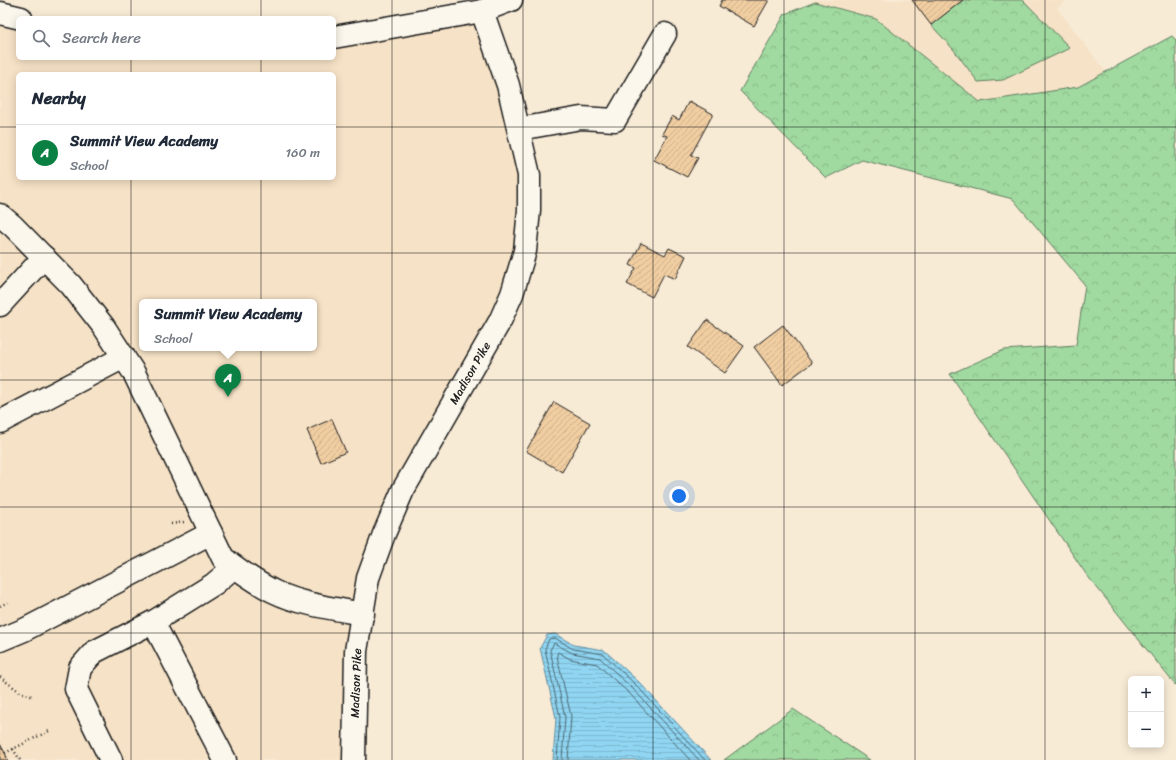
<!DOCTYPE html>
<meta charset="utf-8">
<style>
body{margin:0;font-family:Sriracha,sans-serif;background:#f2f2f3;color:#1f2937}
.controls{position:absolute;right:12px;bottom:12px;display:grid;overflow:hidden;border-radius:6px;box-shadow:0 2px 10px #0003}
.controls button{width:36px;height:36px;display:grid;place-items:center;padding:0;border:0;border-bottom:1px solid #e0e1e3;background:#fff;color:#1f2937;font:20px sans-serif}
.you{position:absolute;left:679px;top:496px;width:14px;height:14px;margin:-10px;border:3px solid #fff;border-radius:50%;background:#1a73e8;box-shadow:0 0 0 6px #1a73e833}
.badge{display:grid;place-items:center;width:26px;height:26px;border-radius:50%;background:#0b8043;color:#fff;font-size:13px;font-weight:700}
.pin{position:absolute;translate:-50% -33px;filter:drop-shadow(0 1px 2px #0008)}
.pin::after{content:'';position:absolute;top:21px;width:14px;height:12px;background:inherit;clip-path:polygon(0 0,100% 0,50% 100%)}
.popup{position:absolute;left:139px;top:299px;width:178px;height:52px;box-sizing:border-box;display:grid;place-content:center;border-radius:6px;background:#fff;filter:drop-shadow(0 1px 3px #0005);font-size:13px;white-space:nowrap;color:#747a83}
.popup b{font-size:15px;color:#1f2937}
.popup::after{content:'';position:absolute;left:50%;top:100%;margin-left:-8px;border:8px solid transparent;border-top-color:#fff}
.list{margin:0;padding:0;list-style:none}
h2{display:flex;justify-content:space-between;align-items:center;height:52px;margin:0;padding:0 16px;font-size:17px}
h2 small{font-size:13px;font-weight:400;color:#747a83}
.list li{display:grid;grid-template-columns:26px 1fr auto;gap:12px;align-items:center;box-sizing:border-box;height:56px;padding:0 16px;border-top:1px solid #e0e1e3}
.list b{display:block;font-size:15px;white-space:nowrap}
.list p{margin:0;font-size:13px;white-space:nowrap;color:#747a83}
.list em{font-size:13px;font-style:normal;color:#747a83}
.icon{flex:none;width:22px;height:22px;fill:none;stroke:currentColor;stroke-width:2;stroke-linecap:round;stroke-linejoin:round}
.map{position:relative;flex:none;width:1176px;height:760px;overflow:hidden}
.search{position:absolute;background:#fff;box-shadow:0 2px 10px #0003;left:16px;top:16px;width:320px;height:44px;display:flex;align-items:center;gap:10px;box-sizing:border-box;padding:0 14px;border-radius:6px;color:#747a83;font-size:15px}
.panel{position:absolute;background:#fff;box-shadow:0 2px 10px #0003;left:16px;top:72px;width:320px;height:108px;border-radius:6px}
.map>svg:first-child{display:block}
.built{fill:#f6e2c6;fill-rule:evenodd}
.forest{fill:url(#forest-crowns);stroke:#5e7b5e}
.water{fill:url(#water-rules);stroke:#628c9c}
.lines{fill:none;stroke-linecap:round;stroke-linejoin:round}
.shore{stroke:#4a6672;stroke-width:1}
.building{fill:url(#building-hatch);stroke:#1c1c1c}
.minor-casing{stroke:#1c1c1c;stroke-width:25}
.major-casing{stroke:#1c1c1c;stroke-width:25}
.path{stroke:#1c1c1c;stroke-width:2.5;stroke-dasharray:1 3;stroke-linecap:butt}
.minor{stroke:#fbf7ec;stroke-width:22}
.major{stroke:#fbf7ec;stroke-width:22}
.grid{fill:none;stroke:#1c1c1c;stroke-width:1;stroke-opacity:0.55}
.labels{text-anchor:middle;stroke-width:4;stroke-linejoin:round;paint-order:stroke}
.street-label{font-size:12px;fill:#1c1c1c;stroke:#fbf7ec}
</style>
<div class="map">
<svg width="1176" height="760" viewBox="0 0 1176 760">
<defs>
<pattern id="forest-crowns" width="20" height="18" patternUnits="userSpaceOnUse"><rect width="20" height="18" fill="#a0daa0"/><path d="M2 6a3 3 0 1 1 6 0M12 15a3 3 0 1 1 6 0" fill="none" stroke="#89ba89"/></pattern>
<pattern id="water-rules" width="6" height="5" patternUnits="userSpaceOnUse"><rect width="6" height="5" fill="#90d6f2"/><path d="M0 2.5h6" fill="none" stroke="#7cb7cf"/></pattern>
<pattern id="building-hatch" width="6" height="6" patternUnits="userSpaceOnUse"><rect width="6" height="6" fill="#f1cea2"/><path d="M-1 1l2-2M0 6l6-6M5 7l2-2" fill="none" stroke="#ceb08b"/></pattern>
</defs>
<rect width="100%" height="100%" fill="#f8ebd6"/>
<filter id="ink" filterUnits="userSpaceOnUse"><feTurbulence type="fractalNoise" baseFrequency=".025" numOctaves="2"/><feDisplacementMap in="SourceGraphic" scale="8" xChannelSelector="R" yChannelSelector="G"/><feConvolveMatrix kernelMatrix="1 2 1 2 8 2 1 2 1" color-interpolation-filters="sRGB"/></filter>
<g filter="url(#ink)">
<g class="built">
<path d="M 812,0 L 1066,0 L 1057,8 L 1106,72 L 1078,87 L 980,102 L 876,19 L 815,2 Z"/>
<path d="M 482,11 L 519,129 L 525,251 L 368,578 L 354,760 L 0,760 L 0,13 L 18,18 L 18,58 L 334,58 L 334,37 ZM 18,74 L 334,74 L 334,178 L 18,178 ZM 142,302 L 314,302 L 314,348 L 142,348 Z"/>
</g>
<g class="forest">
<path d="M 963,0 L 1023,0 L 1070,48 L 1003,80 L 978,82 L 954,50 L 931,25 Z"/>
<path d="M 815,2 L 876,19 L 980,102 L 1078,87 L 1172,36 L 1176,40 L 1176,686 L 1086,574 L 950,374 L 1004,350 L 1076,345 L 1085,285 L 1013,199 L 862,160 L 826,178 L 740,91 L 785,14 Z"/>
<path d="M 793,709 L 870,760 L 724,760 Z"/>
</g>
<path class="water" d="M 555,634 L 574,645 L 604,650 L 640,683 L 711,760 L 553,760 L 556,718 L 540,648 L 547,635 Z"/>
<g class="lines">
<g class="shore">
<path d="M 557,760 L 560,717 L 545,649 L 549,639 L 555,638 L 573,649 L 603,654 L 637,686 L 705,760"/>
<path d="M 562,760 L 565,717 L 550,650 L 554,643 L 572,653 L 600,658 L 634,690 L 699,760"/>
<path d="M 568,760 L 571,716 L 558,661 L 557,654 L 558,652 L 570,659 L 597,664 L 630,694 L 690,760"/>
</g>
</g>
<g class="building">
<path d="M 722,0 L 769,0 L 754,26 L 719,6 Z"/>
<path d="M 912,0 L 963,0 L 931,25 Z"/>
<path d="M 689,101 L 713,114 L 691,155 L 698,158 L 687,177 L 654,160 L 667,136 L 662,134 L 672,116 L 679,120 Z"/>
<path d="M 641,243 L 665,255 L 669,248 L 686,256 L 675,279 L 664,274 L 652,297 L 627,284 L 636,268 L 630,265 Z"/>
<path d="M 707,320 L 744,346 L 725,373 L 688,347 Z"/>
<path d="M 783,325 L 812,363 L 782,385 L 754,347 Z"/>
<path d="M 554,402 L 590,423 L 562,472 L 526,451 Z"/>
<path d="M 332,419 L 346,452 L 321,463 L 307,430 Z"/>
<path d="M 0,744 L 5,753 L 8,760 L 0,760 Z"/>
</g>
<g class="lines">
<g class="minor-casing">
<g id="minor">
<path d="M 519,129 L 581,118 L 615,120 L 665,34"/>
<path d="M 0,215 L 13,226 L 71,285 L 104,327 L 134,373 L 223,558 C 240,571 256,583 275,592 C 299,604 336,609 363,614"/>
<path d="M 0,305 L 44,257"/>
<path d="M 0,422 L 124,357"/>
<path d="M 153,622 L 225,760"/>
<path d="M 0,640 L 24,630 L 211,533"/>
<path d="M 111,760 L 76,689 L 80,668 L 94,652 L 153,622 L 214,584 L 234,567"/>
<path d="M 354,760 L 356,651 L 368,578 L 384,534 L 403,490 L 500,321 L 512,294 L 525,251 L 529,210 L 529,175 L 508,85 L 482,11"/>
</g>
</g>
<g class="major-casing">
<g id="major">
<path d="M 0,13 L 21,18"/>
<path d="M 334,37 L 482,11 L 511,0"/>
</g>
</g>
<g class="path">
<path d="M 171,524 L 184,522"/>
<path d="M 0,606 L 8,602"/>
<path d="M 0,677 L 20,692 L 34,697"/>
<path d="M 13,749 L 20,760"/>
<path d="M 5,753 L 51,730"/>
</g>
<use href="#minor" class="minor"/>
<use href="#major" class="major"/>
</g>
</g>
<path class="grid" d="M 131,0 L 131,18M 261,0 L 261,18M 392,0 L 392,760M 523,0 L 523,760M 653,0 L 653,760M 784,0 L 784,760M 915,0 L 915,760M 1045,0 L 1045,760M 131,58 L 131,74M 261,58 L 261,74M 0,127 L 18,127M 334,127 L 1176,127M 131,178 L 131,760M 261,178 L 261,760M 0,253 L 1176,253M 0,380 L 1176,380M 0,507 L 1176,507M 0,633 L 1176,633"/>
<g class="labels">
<g class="street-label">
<text transform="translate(470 373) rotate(-60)" y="4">Madison Pike</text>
<text transform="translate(356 683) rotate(-88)" y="4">Madison Pike</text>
</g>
</g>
</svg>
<div class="controls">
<button>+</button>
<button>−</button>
</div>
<div class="you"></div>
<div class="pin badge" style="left:228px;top:397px">A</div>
<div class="popup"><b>Summit View Academy</b>School</div>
<div class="search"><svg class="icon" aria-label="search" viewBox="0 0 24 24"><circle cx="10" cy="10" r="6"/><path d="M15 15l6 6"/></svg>Search here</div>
<section class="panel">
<h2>Nearby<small></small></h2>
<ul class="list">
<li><span class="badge">A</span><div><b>Summit View Academy</b><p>School</p></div><em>160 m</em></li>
</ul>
</section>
</div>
